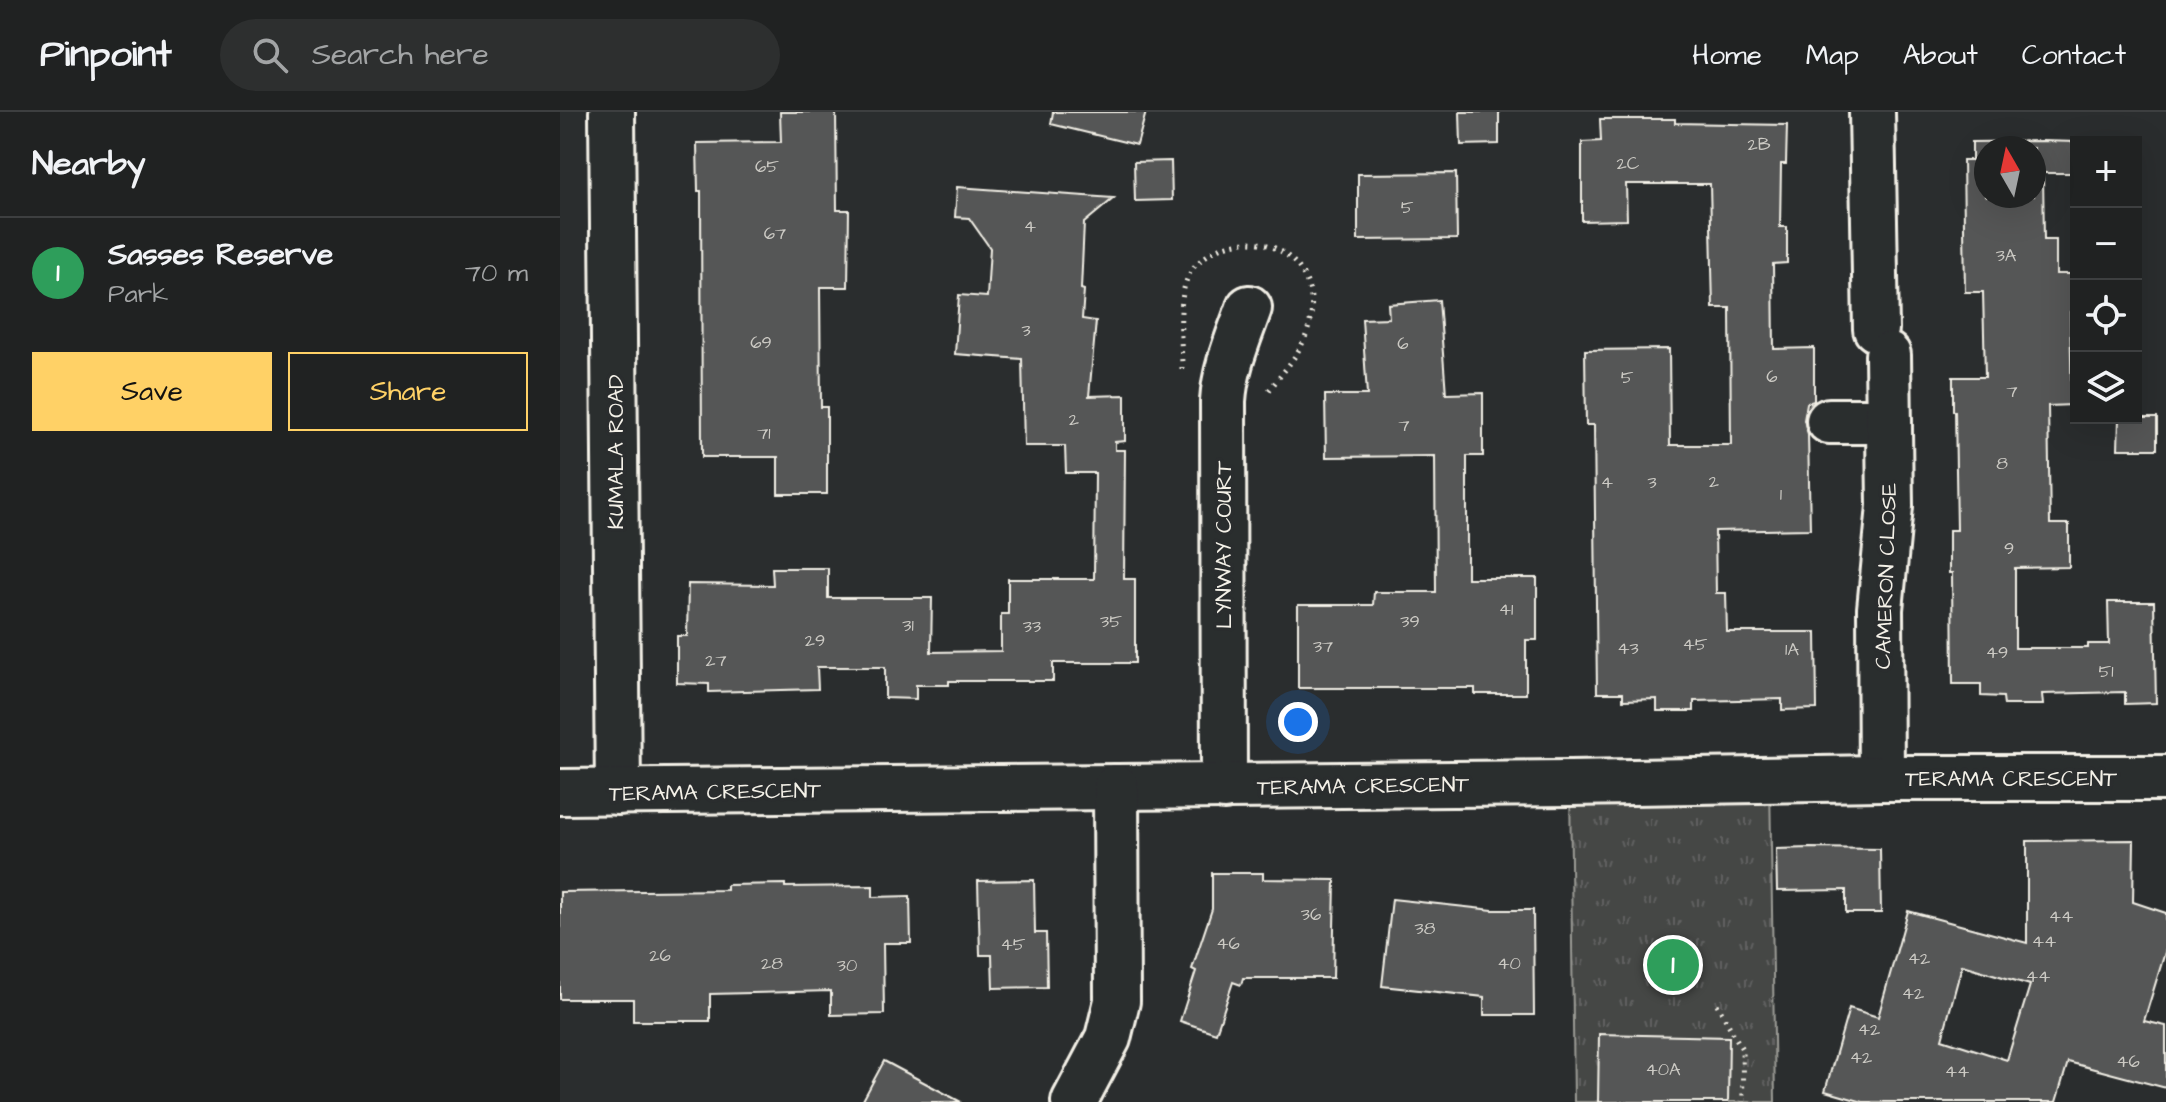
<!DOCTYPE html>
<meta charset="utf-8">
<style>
body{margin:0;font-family:"Architects Daughter",sans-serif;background:#2d2f2f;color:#f1f3f6}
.controls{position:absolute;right:24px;top:24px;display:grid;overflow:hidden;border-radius:0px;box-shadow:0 8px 32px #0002}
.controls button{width:72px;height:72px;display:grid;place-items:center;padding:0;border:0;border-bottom:2px solid #3d3f40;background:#202222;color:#f1f3f6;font:40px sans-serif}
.compass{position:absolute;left:1414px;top:24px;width:72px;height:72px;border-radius:50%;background:#202222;box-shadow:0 8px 32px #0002;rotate:351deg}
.you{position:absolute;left:738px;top:610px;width:28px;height:28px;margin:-20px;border:6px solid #fff;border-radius:50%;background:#1a73e8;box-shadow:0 0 0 12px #1a73e833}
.badge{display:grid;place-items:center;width:52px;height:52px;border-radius:50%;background:#ffd166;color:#fff;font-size:26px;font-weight:700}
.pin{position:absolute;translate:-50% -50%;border:4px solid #fff;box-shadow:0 2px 8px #0006}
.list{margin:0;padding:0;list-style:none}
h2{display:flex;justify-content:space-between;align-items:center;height:104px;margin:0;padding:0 32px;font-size:34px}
h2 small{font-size:26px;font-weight:400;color:#a2a4a5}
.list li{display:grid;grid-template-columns:52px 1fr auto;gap:24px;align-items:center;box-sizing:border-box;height:112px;padding:0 32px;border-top:2px solid #3d3f40}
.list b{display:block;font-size:30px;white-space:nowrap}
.list p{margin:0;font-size:26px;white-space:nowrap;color:#a2a4a5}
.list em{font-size:26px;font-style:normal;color:#a2a4a5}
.actions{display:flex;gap:16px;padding:24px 32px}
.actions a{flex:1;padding:18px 0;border:2px solid #ffd166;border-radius:0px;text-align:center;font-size:28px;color:#ffd166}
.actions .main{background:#ffd166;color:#111}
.icon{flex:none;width:44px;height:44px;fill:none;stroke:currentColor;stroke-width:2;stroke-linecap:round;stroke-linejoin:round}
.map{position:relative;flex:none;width:1606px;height:990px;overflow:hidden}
header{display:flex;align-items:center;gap:48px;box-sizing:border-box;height:112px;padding:0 40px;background:#202222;border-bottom:2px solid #3d3f40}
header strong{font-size:38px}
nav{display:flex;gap:44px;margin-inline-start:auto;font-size:28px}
.search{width:560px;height:72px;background:#2d2f2f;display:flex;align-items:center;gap:20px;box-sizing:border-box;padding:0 28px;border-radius:44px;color:#a2a4a5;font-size:30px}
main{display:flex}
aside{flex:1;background:#202222}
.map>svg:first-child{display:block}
.grass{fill:url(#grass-tufts);stroke:#9c9c96;stroke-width:2}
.building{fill:#555756;stroke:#f4f1e8;stroke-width:2;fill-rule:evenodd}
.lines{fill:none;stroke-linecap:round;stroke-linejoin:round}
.minor-casing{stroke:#f4f1e8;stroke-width:50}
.path{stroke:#f4f1e8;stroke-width:5;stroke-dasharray:2 6;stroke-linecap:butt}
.minor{stroke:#2a2d2e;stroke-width:44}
.labels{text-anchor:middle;stroke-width:7;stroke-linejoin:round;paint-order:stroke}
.number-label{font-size:18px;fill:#cccac4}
.street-label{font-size:22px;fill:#f4f1e8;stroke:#2a2d2e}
</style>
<header>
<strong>Pinpoint</strong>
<div class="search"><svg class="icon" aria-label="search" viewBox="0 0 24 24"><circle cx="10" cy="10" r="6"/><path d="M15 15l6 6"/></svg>Search here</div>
<nav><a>Home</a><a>Map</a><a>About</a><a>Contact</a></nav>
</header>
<main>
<aside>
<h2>Nearby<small></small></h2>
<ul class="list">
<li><span class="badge" style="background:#2e9e5b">1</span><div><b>Sasses Reserve</b><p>Park</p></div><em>70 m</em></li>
</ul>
<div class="actions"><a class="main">Save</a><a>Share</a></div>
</aside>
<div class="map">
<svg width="1606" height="990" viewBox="0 0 1606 990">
<defs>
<pattern id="grass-tufts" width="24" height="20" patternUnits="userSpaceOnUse" patternTransform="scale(2)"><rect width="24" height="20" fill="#444645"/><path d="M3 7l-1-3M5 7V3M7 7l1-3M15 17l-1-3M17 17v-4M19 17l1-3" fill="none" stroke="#606160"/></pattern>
</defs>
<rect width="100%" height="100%" fill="#2a2d2e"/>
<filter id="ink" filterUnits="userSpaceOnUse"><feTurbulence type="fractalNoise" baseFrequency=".0125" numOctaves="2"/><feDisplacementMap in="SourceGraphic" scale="16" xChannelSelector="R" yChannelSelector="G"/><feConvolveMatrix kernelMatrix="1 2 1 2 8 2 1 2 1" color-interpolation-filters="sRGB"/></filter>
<g filter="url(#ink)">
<path class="grass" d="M 1210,669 L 1215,990 L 1014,990 L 1010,671 Z"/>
<g class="building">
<path d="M 220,0 L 276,0 L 277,98 L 289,98 L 288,175 L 260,175 L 261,295 L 267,295 L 267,382 L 218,382 L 218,345 L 142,345 L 141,79 L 138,79 L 137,31 L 221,30 Z"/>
<path d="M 493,0 L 586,0 L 577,33 L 491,12 Z"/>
<path d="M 900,0 L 939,0 L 939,32 L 901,33 Z"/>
<path d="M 1040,7 L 1115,7 L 1115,11 L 1227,13 L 1226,52 L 1221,52 L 1220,115 L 1227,115 L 1227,151 L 1213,152 L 1214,237 L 1254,236 L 1254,289 L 1247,291 L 1244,308 L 1248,322 L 1250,417 L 1155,419 L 1156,481 L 1166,481 L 1167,520 L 1256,520 L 1257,597 L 1222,598 L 1222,587 L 1134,589 L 1134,599 L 1097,599 L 1097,587 L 1063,588 L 1063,581 L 1037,581 L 1034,313 L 1026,313 L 1025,238 L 1109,237 L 1110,333 L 1171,333 L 1170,196 L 1153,196 L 1150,72 L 1066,72 L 1067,108 L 1022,109 L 1022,30 L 1041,29 Z"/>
<path d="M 1482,29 L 1516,30 L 1516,61 L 1483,61 L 1484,128 L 1496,128 L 1496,162 L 1516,162 L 1516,200 L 1510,200 L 1512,293 L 1488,294 L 1490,412 L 1509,412 L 1509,455 L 1455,456 L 1455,536 L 1528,536 L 1528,532 L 1549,532 L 1548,490 L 1594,490 L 1596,591 L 1565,592 L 1565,580 L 1482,582 L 1483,593 L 1444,593 L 1443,585 L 1421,584 L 1421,572 L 1393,572 L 1392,461 L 1389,461 L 1389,418 L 1397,418 L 1395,299 L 1393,299 L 1393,265 L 1425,265 L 1423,180 L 1405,180 L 1403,48 L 1412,48 L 1412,30 ZM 1426,36 L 1474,36 L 1474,84 L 1426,84 Z"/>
<path d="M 611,49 L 612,88 L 575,89 L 574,50 Z"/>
<path d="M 896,61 L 897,127 L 798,128 L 798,62 Z"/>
<path d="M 397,75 L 554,86 L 524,111 L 521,177 L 524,178 L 522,207 L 536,209 L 529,284 L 565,283 L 565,329 L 555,330 L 555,338 L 565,338 L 564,467 L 575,467 L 575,551 L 493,551 L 493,569 L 389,569 L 389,573 L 356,573 L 356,587 L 325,586 L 325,555 L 257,555 L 258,577 L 149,580 L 149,572 L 117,571 L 117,524 L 127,524 L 128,472 L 213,473 L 212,456 L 268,456 L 268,486 L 372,486 L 371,540 L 441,539 L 441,502 L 448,502 L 448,467 L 534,467 L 535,361 L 506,361 L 505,334 L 464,334 L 462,247 L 395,242 L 399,183 L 427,185 L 430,136 L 409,106 L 395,105 Z"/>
<path d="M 879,188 L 886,282 L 923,281 L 923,344 L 907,344 L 907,466 L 977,466 L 977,528 L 966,528 L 966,582 L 915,582 L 915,576 L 738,576 L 738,493 L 813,493 L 814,480 L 876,480 L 875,344 L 766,345 L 765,283 L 807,283 L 802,207 L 829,206 L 828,192 Z"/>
<path d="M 1559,306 L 1597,306 L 1597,337 L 1558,337 Z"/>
<path d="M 1574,728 L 1573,790 L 1606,801 L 1606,837 L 1584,909 L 1606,914 L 1606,976 L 1508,950 L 1496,990 L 1303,990 L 1265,979 L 1289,896 L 1318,905 L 1348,799 L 1467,831 L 1467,729 ZM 1402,853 L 1470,873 L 1447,948 L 1382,927 Z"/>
<path d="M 1250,736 L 1320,737 L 1321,801 L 1286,801 L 1286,778 L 1217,779 L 1216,737 Z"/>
<path d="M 652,761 L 703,761 L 703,767 L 775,768 L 773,866 L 683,866 L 681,873 L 673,870 L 656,921 L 620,909 L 636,859 L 632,857 L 652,797 Z"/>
<path d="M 474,768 L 475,821 L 486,821 L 487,875 L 433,876 L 432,843 L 420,843 L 418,769 Z"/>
<path d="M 225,772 L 225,775 L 313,774 L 313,785 L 350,784 L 351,831 L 323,831 L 324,902 L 271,903 L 271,879 L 150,882 L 150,909 L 73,909 L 73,887 L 0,887 L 0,780 L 167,778 L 167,773 Z"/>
<path d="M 832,787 L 933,798 L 973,798 L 974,903 L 924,903 L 924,885 L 822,874 Z"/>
<path d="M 1039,922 L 1169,925 L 1168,990 L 1038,990 Z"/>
<path d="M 324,949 L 401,990 L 302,990 Z"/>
</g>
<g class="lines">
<g class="minor-casing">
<g id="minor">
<path d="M 52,0 L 58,680"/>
<path d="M 1312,0 L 1316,217"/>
<path d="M 1269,309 L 1329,309"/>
<path d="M 1321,666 L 1320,497 L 1330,394 L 1328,243"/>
<path d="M 664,675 L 663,289 C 665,256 678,227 689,196"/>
<path d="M 0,680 L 1010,671 L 1321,666 L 1606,666"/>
<path d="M 514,990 L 548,926 L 557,889 L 556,675"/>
</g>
</g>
<g class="path">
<path d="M 622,257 C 622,229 616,185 630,161 C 636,150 647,143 658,137 C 711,112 764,158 749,214 C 743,239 722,261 707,281"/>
<path d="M 1157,892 L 1182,937 L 1183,990"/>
</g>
<use href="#minor" class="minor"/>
</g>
</g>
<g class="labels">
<g class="number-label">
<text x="1199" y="38">2B</text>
<text x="1068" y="57">2C</text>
<text x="207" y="60">65</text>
<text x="847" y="101">5</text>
<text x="470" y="120">4</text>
<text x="215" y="127">67</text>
<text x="1446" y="149">3A</text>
<text x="466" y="224">3</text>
<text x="201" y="236">69</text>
<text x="843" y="237">6</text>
<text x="1212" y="270">6</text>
<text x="1067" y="271">5</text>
<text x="1452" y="285">7</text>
<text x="514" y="313">2</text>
<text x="844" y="319">7</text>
<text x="204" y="327">71</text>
<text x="1442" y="357">8</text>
<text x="1154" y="375">2</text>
<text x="1047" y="376">4</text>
<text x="1092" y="376">3</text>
<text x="1221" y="388">1</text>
<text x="1449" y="442">9</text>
<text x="946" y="503">41</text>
<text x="551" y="515">35</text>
<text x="850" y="515">39</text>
<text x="348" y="519">31</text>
<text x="472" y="520">33</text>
<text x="255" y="534">29</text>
<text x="1135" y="538">45</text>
<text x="763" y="540">37</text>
<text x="1068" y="542">43</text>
<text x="1232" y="543">1A</text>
<text x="1437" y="546">49</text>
<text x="156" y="554">27</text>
<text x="1546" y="565">51</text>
<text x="751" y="808">36</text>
<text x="1501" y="810">44</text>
<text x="865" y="822">38</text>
<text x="1484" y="835">44</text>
<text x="668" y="837">46</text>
<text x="453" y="838">45</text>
<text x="100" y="849">26</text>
<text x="1359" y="852">42</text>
<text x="212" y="857">28</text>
<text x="949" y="857">40</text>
<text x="287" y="859">30</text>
<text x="1478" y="870">44</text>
<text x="1353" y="887">42</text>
<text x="1309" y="923">42</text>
<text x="1301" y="951">42</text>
<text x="1568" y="955">46</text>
<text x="1103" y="963">40A</text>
<text x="1397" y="965">44</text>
</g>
<g class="street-label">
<text transform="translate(55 340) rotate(-90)" y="8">KUMALA ROAD</text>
<text transform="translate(663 433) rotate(-90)" y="8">LYNWAY COURT</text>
<text transform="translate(1325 464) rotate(-88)" y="8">CAMERON CLOSE</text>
<text x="1451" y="674">TERAMA CRESCENT</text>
<text transform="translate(803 673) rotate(-1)" y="8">TERAMA CRESCENT</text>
<text transform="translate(155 679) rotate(-1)" y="8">TERAMA CRESCENT</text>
</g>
</g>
</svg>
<div class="controls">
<button>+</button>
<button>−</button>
<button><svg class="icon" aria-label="locate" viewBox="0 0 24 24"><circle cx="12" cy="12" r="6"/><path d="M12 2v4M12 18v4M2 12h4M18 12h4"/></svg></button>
<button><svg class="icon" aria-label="layers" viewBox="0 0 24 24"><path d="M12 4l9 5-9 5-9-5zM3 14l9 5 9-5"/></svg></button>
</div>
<svg class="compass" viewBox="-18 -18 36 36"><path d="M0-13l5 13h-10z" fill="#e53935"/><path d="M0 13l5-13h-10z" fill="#a2a4a5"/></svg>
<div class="you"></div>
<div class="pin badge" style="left:1113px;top:853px;background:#2e9e5b">1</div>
</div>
</main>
